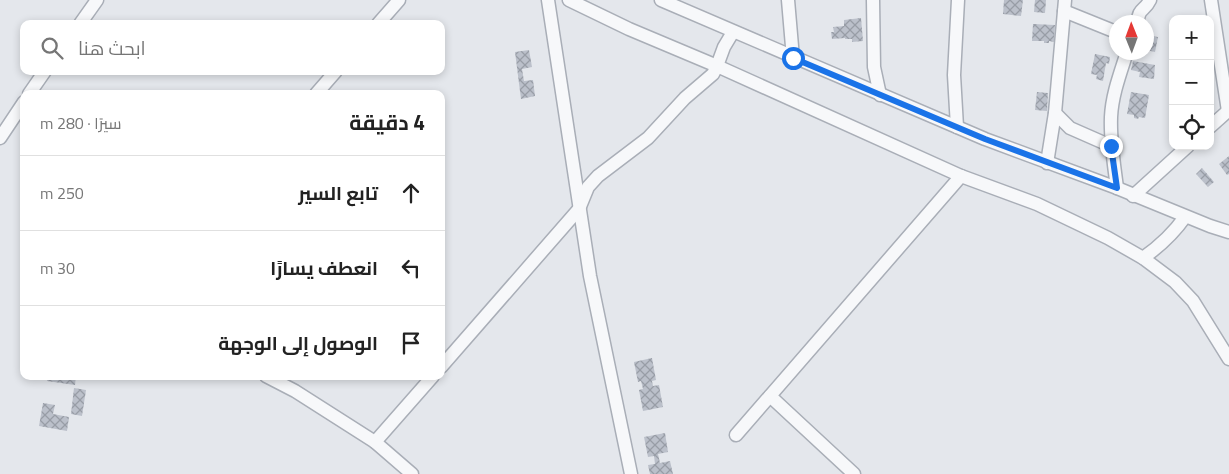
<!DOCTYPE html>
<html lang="ar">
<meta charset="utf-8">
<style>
body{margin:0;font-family:"Titillium Web",Cairo,sans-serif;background:#f2f2f2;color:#222;direction:rtl}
.controls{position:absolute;right:15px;top:15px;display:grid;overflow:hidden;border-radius:10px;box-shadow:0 2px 8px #0003}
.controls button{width:45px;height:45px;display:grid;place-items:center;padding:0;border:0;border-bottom:1px solid #e0e0e0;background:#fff;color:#222;font:25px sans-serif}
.compass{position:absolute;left:1109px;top:15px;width:45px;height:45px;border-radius:50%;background:#fff;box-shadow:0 2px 8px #0003;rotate:359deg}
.stop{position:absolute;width:15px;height:15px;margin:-11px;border:4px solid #1a73e8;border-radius:50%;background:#fff}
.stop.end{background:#1a73e8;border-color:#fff;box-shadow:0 1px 5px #0008}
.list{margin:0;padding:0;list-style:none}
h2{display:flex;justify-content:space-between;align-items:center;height:65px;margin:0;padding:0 20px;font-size:21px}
h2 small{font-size:16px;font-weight:400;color:#767676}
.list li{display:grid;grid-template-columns:32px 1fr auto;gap:15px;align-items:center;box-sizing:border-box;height:75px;padding:0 20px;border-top:1px solid #e0e0e0}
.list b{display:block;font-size:19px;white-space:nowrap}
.list em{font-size:16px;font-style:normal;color:#767676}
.icon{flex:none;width:28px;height:28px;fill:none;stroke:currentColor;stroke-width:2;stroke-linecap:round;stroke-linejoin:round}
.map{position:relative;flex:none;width:1229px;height:474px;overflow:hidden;direction:ltr}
.search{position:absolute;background:#fff;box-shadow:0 2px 8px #0003;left:20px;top:20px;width:425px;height:55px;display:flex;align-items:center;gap:12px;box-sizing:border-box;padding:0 18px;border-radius:10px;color:#767676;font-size:19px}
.panel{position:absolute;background:#fff;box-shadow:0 2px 8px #0003;left:20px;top:90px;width:425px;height:290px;border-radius:10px;direction:rtl}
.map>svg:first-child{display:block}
.building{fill:url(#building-cross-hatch)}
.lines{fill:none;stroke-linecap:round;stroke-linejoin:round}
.minor-casing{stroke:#a9aeb7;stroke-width:15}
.minor{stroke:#f7f8fa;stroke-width:12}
.route{stroke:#1a73e8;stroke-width:6}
</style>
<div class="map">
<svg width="1229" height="474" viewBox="0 0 1229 474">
<defs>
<pattern id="building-cross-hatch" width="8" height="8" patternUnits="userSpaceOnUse" patternTransform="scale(1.25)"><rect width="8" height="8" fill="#bbc0ca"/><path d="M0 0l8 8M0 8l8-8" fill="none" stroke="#989da6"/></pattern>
</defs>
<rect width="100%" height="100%" fill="#e4e7ec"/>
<g class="building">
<path d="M 1004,0 L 1023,0 L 1021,16 L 1003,14 Z"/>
<path d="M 1035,0 L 1046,0 L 1045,13 L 1034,12 Z"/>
<path d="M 861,18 L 863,41 L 852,42 L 852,39 L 845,39 L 845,38 L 832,39 L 831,32 L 834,32 L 833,27 L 844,26 L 844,20 Z"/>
<path d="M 1033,24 L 1055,25 L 1054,42 L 1049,41 L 1049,43 L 1044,43 L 1044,41 L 1032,41 Z"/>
<path d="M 1146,35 L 1158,37 L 1155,52 L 1146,50 Z"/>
<path d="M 529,50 L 532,67 L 522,69 L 524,81 L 533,80 L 535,96 L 521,99 L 515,52 Z"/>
<path d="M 1095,54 L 1110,57 L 1109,64 L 1106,63 L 1103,81 L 1096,79 L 1097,75 L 1091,74 Z"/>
<path d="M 1133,61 L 1155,65 L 1154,79 L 1139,77 L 1140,72 L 1131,70 Z"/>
<path d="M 1037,92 L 1048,93 L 1047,111 L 1035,110 Z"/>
<path d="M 1131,92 L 1149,95 L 1145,118 L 1139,117 L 1138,119 L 1134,118 L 1134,115 L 1127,114 Z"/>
<path d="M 1229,156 L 1229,174 L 1227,175 L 1219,164 Z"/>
<path d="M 1202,168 L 1214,182 L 1208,187 L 1196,174 Z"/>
<path d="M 652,358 L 656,380 L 652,381 L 653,386 L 659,385 L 663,407 L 643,411 L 639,390 L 643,389 L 641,381 L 638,382 L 634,362 Z"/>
<path d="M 48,376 L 76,376 L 75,385 L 47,381 Z"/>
<path d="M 74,388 L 86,390 L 82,416 L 71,414 Z"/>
<path d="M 43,403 L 55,405 L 53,414 L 69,417 L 67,431 L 39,426 Z"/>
<path d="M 665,433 L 668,452 L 658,454 L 660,463 L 670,461 L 673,474 L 650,474 L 648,465 L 655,464 L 654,456 L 648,457 L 644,437 Z"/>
</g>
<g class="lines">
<g class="minor-casing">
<g id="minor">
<path d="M 548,0 L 590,276 L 631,474"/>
<path d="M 569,0 L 629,29 L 717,66 L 961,176 L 1037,204 L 1108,238 L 1143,258 L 1175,282 L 1193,301 L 1229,359"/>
<path d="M 661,0 L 985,139 L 1117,188 L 1210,226 L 1229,232"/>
<path d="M 788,0 L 793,58"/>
<path d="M 873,0 L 874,67 L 880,95"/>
<path d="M 1211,0 L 1228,111"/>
<path d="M 1064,11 L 1116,32"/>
<path d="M 1138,22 C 1138,8 1145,11 1150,0"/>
<path d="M 80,24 L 97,0"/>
<path d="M 378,24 L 399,0"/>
<path d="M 29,94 L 45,71"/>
<path d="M 316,94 L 336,71"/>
<path d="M 1055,113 L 1070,128 L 1111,146"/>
<path d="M 957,127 L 954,75 L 958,0"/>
<path d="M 1210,127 L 1229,110"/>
<path d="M 0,138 L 24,102"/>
<path d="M 1047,163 L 1055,113 L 1065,0"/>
<path d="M 1117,188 C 1114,164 1110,141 1111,117 C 1112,95 1120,74 1127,52"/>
<path d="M 1133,196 L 1188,146"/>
<path d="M 1143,258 C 1160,246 1173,234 1185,217"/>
<path d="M 441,367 L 579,209 L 588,187 L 598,176 L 648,138 L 685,98 L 713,74 L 717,66 L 724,47 L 733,32"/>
<path d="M 266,376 L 295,391 L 375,442 L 412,474"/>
<path d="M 770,396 L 854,474"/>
<path d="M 736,435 L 961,176"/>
<path d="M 375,442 L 433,376"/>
</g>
</g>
<use href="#minor" class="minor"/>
</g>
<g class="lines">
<path class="route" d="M 793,58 L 985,139 L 1117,188 L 1111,146"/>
</g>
</svg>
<div class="controls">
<button>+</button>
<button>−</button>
<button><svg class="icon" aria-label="locate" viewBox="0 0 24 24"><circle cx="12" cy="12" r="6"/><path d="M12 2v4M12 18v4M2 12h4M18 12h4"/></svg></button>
</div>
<svg class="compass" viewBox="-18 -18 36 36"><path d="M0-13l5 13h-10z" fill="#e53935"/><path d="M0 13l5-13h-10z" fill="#767676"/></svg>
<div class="stop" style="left:793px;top:58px"></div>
<div class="stop end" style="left:1111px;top:146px"></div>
<div class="search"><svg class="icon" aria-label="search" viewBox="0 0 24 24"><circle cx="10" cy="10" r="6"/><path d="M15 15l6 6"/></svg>ابحث هنا</div>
<section class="panel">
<h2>4 دقيقة<small>سيرًا · 280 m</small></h2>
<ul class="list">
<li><svg class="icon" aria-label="ahead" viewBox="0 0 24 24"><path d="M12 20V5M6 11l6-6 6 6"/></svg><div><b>تابع السير</b></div><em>250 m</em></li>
<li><svg class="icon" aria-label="left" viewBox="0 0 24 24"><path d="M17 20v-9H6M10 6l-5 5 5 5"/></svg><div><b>انعطف يسارًا</b></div><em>30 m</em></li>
<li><svg class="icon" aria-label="arrive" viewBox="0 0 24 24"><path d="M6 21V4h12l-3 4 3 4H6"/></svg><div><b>الوصول إلى الوجهة</b></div></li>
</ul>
</section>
</div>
